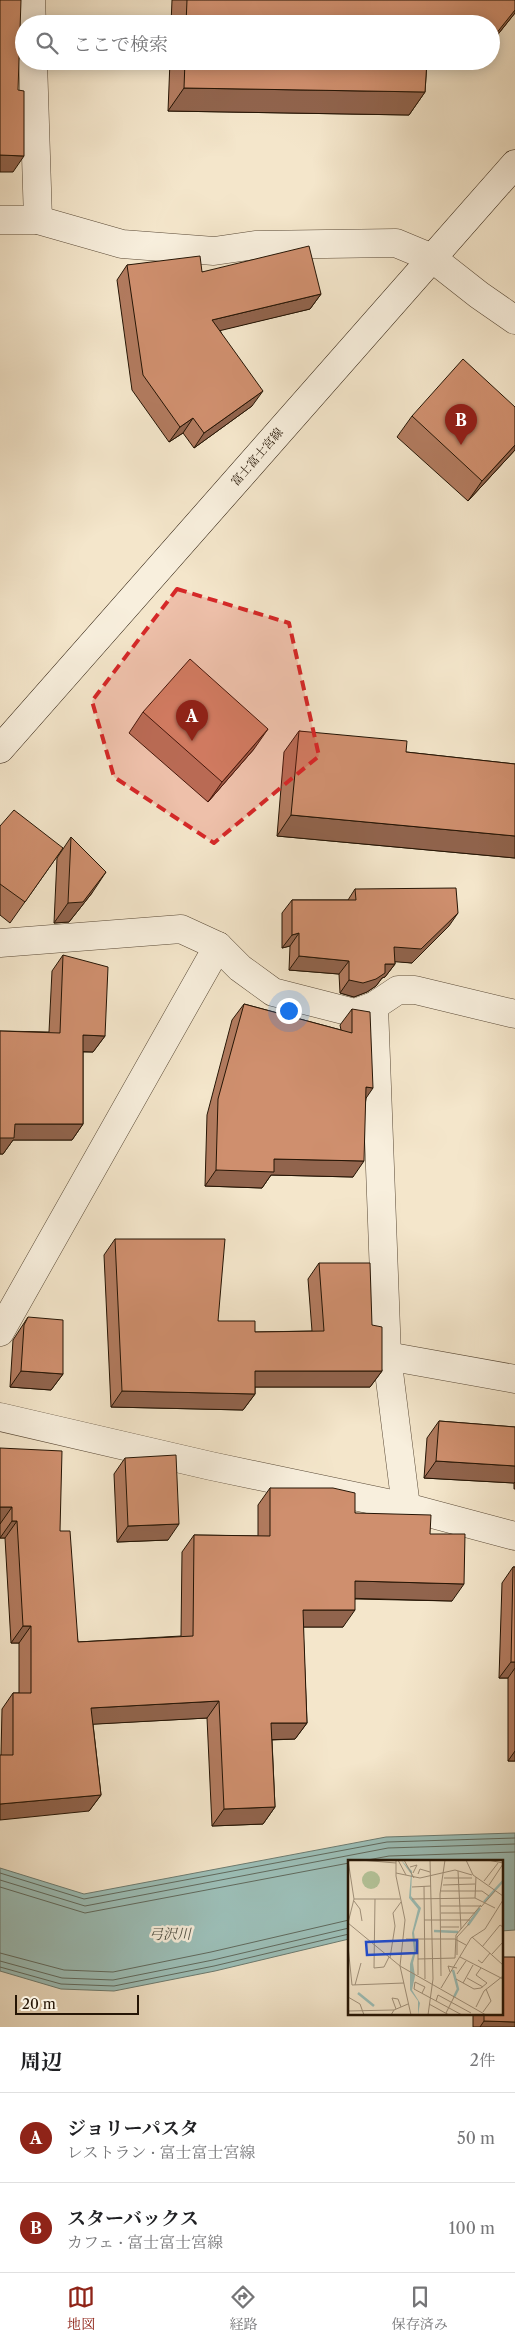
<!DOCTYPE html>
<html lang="ja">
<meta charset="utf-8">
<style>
body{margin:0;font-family:"Libre Caslon Text","Noto Serif JP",serif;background:#f2f2f2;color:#202124}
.scale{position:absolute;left:15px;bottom:12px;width:124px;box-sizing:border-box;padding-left:5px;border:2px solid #251505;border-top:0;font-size:14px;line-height:18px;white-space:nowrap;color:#251505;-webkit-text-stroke:4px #f8efdd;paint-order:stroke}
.you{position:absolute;left:288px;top:1010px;width:18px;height:18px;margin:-12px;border:4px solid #fff;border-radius:50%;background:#1a73e8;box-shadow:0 0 0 8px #1a73e833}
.badge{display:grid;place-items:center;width:32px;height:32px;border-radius:50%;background:#8f2418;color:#fff;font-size:16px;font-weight:700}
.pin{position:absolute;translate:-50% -41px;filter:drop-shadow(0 1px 2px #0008)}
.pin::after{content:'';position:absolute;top:26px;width:18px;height:15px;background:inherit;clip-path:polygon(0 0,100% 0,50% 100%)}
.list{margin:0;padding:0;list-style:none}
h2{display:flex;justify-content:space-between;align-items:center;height:65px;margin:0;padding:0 20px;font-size:21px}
h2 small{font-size:16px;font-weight:400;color:#757577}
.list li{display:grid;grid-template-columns:32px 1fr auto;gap:15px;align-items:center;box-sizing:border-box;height:90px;padding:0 20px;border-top:1px solid #e0e0e0}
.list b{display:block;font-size:19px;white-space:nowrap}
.list p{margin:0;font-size:16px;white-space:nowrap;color:#757577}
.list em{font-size:16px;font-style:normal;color:#757577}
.icon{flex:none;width:28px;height:28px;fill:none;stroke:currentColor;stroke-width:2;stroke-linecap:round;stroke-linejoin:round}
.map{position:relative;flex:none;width:515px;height:2027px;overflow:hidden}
.search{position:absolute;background:#fff;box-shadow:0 2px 12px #0003;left:15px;right:15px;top:15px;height:55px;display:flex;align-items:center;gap:12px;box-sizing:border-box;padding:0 18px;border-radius:28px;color:#757577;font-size:19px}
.sheet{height:245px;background:#fff}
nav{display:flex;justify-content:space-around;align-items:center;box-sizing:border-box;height:70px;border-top:1px solid #e0e0e0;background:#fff;font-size:14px;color:#757577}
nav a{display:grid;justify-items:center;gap:2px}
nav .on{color:#8f2418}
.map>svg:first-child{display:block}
.water{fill:#9cbfb8;stroke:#6c7b70}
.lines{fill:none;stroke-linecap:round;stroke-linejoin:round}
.shore{stroke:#606a5e;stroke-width:1}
.minor-casing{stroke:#594936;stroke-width:29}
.tertiary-casing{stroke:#594936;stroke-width:29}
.secondary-casing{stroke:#251505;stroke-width:29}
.minor{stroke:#f8efdd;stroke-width:28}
.tertiary{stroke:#f8efdd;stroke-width:28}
.secondary{stroke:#f8efdd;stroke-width:28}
.wall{fill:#b27b5f;stroke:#251505}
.shaded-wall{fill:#91644d;stroke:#251505}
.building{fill:#cf8f6e;stroke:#251505}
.marked{fill:#d62828;fill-opacity:0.2;stroke:#d62828;stroke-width:4;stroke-dasharray:10 6;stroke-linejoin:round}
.labels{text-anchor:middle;stroke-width:5;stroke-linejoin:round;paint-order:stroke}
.street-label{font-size:12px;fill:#251505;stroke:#f8efdd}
.water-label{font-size:14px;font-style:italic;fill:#4f5044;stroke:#f8efdd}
.inset-river{fill:none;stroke:#9cbfb8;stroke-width:2.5}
.inset-road{fill:none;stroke:#a1927c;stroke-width:1}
.view{fill:#1d4ed8;fill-opacity:0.15;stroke:#1d4ed8;stroke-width:2.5}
.inset-edge{fill:none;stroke:#251505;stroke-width:2.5}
</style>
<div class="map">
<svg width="515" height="2027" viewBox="0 0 515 2027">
<rect width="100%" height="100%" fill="#f4e6cb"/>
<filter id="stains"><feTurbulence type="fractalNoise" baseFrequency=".004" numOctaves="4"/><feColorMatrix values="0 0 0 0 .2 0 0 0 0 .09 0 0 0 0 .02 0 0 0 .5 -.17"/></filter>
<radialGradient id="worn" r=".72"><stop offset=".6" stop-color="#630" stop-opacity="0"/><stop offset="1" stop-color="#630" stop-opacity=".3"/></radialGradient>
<path class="water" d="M 515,1833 L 515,1930 L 501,1931 L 501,1861 L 349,1861 L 349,1939 L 215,1971 L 114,1991 L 61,1989 L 0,1971 L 0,1868 L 84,1894 L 386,1837 Z"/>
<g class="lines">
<g class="shore">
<path d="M 362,1861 L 389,1856 L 515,1852"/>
<path d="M 0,1873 L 84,1899 L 387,1842 L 515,1838"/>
<path d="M 0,1880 L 85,1906 L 388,1848 L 515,1844"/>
<path d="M 0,1887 L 85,1913 L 349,1863"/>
<path d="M 0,1953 L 64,1970 L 113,1972 L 211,1952 L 349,1920"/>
<path d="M 0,1961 L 62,1978 L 113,1980 L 213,1960 L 349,1928"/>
<path d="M 0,1967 L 61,1984 L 114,1986 L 214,1966 L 349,1934"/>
</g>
<g class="minor-casing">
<g id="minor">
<path d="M 31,0 L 32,24"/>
<path d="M 33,61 L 38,220"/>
<path d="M 0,220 L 38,220 L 122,244 L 214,251 L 255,245 L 396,243 L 432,258"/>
<path d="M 0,943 L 181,929 L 218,946 L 240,968 L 273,992 L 355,1013 L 374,1006 L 398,990 L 415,990 L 515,1014"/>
<path d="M 374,1006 L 387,1356 L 406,1507"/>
<path d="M 0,1332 L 218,946"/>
<path d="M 387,1356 L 515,1379"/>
<path d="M 0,1417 L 211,1466 L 406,1507 L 515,1536"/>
</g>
</g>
<g class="tertiary-casing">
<path id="tertiary" d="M 432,258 L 479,295 L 515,320"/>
</g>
<g class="secondary-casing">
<path id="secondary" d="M 0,749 L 515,164"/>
</g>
<use href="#minor" class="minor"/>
<use href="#tertiary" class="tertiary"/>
<use href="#secondary" class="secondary"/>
</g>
<g class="wall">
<path d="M 172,0 L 515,0 L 515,13 L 491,43 L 491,24 L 171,24 Z"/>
<path d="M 170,61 L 427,61 L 425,92 L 409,115 L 168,111 Z"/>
<path d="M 127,265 L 202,272 L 321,294 L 310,309 L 220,330 L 252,406 L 194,448 L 183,433 L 169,442 L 132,390 L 117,280 Z"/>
<path d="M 412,416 L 515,450 L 468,501 L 397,437 Z"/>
<path d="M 143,712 L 254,749 L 208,802 L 129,733 Z"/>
<path d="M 299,731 L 406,752 L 515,764 L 515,858 L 277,836 L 284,752 Z"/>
<path d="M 0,826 L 63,848 L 10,923 L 0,915 Z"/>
<path d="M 71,837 L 92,893 L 69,922 L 54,923 L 57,858 Z"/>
<path d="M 355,889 L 449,926 L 412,963 L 395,961 L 395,964 L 385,977 L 382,978 L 376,986 L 367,992 L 354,997 L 340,993 L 339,974 L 289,970 L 290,946 L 282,948 L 282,913 L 292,900 L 348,900 Z"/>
<path d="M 63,955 L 105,1036 L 93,1052 L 83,1052 L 83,1124 L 72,1140 L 13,1140 L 3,1154 L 0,1154 L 0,1031 L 49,1032 L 52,971 Z"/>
<path d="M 244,1004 L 341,1030 L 340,1025 L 352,1009 L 366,1099 L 353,1177 L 271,1175 L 262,1188 L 205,1186 L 207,1115 L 232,1020 Z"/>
<path d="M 115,1239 L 218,1321 L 255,1332 L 312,1331 L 308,1279 L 319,1263 L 372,1325 L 382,1371 L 370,1387 L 255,1387 L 255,1394 L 243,1410 L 111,1407 L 104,1255 Z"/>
<path d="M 28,1317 L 63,1374 L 51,1390 L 10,1387 L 13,1340 Z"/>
<path d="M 439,1421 L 515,1427 L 515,1489 L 514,1489 L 514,1483 L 424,1478 L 427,1438 Z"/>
<path d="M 0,1448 L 60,1531 L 78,1642 L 181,1636 L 182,1552 L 194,1535 L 258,1536 L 258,1505 L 270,1488 L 355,1513 L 430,1534 L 452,1601 L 355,1599 L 343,1627 L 303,1627 L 307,1723 L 295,1739 L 272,1740 L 275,1807 L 263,1824 L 212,1826 L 207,1718 L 93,1724 L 101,1795 L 89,1811 L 1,1755 L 2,1709 L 13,1693 L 19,1693 L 19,1643 L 11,1643 L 5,1538 L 0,1538 Z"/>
<path d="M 125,1458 L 168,1540 L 117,1542 L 114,1474 Z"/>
<path d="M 513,1567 L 515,1567 L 515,1761 L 508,1761 L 508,1678 L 499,1678 L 502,1583 Z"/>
<path d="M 473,2013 L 501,2013 L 515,2027 L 473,2027 Z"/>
</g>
<g class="shaded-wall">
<path d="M 515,10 L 515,13 L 491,43 L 491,35 Z"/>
<path d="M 184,88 L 425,92 L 409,115 L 168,111 Z"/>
<path d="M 0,155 L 24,156 L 13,172 L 0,172 Z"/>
<path d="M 321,294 L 310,309 L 202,335 L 212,320 Z"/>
<path d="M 263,391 L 252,406 L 194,448 L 204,433 Z"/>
<path d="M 193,418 L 183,433 L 169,442 L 180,427 Z"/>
<path d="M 515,445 L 515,450 L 468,501 L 482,481 Z"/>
<path d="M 268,729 L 254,749 L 208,802 L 222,782 Z"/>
<path d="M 291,815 L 515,836 L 515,858 L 277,836 Z"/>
<path d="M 106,872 L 92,893 L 69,922 L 54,923 L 68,903 Z"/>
<path d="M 458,913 L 449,926 L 412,963 L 385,961 L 394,947 Z"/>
<path d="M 299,933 L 290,946 L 282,948 L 292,935 Z"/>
<path d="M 299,956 L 349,961 L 339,974 L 289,970 Z"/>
<path d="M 385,964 L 395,964 L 385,977 L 382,978 L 376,986 L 367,992 L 354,997 L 340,993 L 349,980 Z"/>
<path d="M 83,1035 L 105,1036 L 93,1052 L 72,1051 Z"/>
<path d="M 366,1087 L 373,1088 L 362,1104 Z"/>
<path d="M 15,1124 L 83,1124 L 72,1140 L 13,1140 L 3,1154 L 0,1154 L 0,1138 Z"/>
<path d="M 274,1159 L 364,1161 L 353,1177 L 271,1175 L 262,1188 L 205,1186 L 216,1170 Z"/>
<path d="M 21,1371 L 63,1374 L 51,1390 L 10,1387 Z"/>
<path d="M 255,1371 L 382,1371 L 370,1387 L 244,1387 Z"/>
<path d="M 122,1391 L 255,1394 L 243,1410 L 111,1407 Z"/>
<path d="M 436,1461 L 515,1466 L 515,1482 L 514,1483 L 424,1478 Z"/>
<path d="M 0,1507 L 12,1507 L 0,1524 Z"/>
<path d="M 12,1521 L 17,1521 L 5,1538 L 0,1538 Z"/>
<path d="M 179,1524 L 168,1540 L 117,1542 L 128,1526 Z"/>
<path d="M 355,1581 L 464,1584 L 452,1601 L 343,1598 Z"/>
<path d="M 303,1610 L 355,1610 L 343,1627 L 291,1627 Z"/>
<path d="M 23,1626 L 31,1626 L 19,1643 L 11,1643 Z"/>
<path d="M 511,1662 L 515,1662 L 515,1668 L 508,1678 L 499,1678 Z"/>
<path d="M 219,1701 L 207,1718 L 79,1725 L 91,1708 Z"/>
<path d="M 271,1723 L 307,1723 L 295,1739 L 259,1740 Z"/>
<path d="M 515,1751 L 515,1761 L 508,1761 Z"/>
<path d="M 101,1795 L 89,1811 L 0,1820 L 0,1804 Z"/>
<path d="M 275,1807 L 263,1824 L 212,1826 L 224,1809 Z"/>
<path d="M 484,2021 L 515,2022 L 515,2027 L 480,2027 Z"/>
</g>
<g class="building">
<path d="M 0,0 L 21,0 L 18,90 L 24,91 L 24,156 L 0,155 Z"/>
<path d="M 187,0 L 515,0 L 515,10 L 495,35 L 491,35 L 491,24 L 186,24 Z"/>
<path d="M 185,61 L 427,61 L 425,92 L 184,88 Z"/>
<path d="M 309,246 L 321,294 L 212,320 L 263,391 L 204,433 L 193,418 L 180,427 L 143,375 L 127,265 L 200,256 L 202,272 Z"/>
<path d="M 463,359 L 515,407 L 515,445 L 482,481 L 412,416 Z"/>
<path d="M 190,659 L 268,729 L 222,782 L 143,712 Z"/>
<path d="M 299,731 L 407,741 L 406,752 L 515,764 L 515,836 L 291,815 Z"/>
<path d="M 14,810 L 63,848 L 25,902 L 0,884 L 0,826 Z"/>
<path d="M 71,837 L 106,872 L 83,902 L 68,903 Z"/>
<path d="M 456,888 L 458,913 L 421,949 L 394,947 L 395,964 L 385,964 L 385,973 L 376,979 L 363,983 L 349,980 L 349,961 L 299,956 L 299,933 L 292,935 L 292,900 L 356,900 L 355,889 Z"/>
<path d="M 63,955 L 108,967 L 105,1036 L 83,1035 L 83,1124 L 15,1124 L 14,1138 L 0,1138 L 0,1031 L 60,1033 Z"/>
<path d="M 244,1004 L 352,1033 L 352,1009 L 370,1012 L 373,1088 L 366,1087 L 364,1161 L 274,1159 L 274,1172 L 216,1170 L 218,1099 Z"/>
<path d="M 115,1239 L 225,1239 L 218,1321 L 255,1321 L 255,1332 L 324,1331 L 319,1263 L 370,1263 L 372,1325 L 382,1327 L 382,1371 L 255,1371 L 255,1394 L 122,1391 Z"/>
<path d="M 28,1317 L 63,1320 L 63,1374 L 21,1371 L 24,1325 Z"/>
<path d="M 439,1421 L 515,1427 L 515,1466 L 436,1461 Z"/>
<path d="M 0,1448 L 62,1451 L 60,1531 L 70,1531 L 78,1642 L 193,1636 L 194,1535 L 270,1536 L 270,1488 L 333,1488 L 355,1493 L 355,1513 L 431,1515 L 430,1534 L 465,1534 L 464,1584 L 355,1581 L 355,1610 L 303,1610 L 307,1723 L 271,1723 L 275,1807 L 224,1809 L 219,1701 L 91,1708 L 101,1795 L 0,1804 L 0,1755 L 13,1755 L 13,1693 L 31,1693 L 31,1626 L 23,1626 L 17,1521 L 12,1521 L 12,1507 L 0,1507 Z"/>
<path d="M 176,1455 L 179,1524 L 128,1526 L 125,1458 Z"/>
<path d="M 513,1567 L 515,1567 L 515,1662 L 511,1662 Z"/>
<path d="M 501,1957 L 515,1957 L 515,2022 L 484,2021 L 484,2013 L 501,2013 Z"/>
</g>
<path class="marked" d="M 177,589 L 289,623 L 319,756 L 214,843 L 114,777 L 92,701 Z"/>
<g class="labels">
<g class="street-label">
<text transform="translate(257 457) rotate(-49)" y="4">富士富士宮線</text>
</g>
<g class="water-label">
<text transform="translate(170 1934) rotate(-1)" y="5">弓沢川</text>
</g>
</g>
<g transform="translate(348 1860)">
<rect width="155" height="155" fill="#f4e6cb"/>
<path d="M14 20a9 9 0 1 1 18 0a9 9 0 1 1-18 0Z" fill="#b5c69c"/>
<path d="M 53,0 L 64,11 L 63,36 L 73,48 L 66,72 L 68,91 L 65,103 L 67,116 L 64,130 L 72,143 L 70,155 L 70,141 L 62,130 L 62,104 L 66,91 L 64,73 L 70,49 L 61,38 L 63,14 Z" fill="#9cbfb8"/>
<path class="inset-river" d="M 136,42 L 155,21M 120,65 L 132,48M 86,71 L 110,72M 105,110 L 110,129 L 106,137M 10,133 L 26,146"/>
<path class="inset-road" d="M 0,0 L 6,39 L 0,63M 12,0 L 48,3M 48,0 L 48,16 L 57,60 L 52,106 L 63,155M 50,0 L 58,15M 56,0 L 66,18M 118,0 L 125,15 L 155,36M 140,0 L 155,3M 62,7 L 69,5 L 65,13M 110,11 L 113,69M 48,13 L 72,18 L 107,10 L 124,15M 70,14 L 72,9 L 82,12M 96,18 L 124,18M 136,21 L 150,3M 95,25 L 127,24M 141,25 L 155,4M 76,26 L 77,119M 64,27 L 83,26M 93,31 L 134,31 L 141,36M 127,38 L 128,17M 6,39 L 52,39M 27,39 L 26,108 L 36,107 L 41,97M 64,39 L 127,38 L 147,48M 6,41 L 12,49 L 14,61M 92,46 L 133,46M 133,47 L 147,31M 93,53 L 127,53M 76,60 L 122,60M 0,63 L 52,106 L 138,155M 93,67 L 111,67M 124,77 L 155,105M 58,79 L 107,79 L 118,85M 70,80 L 70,115M 0,86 L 4,125M 134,87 L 152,65 L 155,67M 144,94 L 155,82M 109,95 L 109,77 L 121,64M 112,97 L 155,119M 42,98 L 47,66 L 45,53 L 53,42M 70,99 L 107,98 L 108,75 L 133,45M 130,100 L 134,103 L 142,93M 102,112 L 100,106 L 109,108M 109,114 L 118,101M 93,116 L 92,34 L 97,0M 119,118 L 135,127M 108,119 L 126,129 L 133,128 L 139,123 L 128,115 L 133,108M 115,123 L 125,105M 4,125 L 56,123M 7,125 L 13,103M 93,128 L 123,78 L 137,69 L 155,40M 74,133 L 77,127 L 67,122 L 66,129 L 114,155M 0,137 L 12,144 L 16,155M 88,141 L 90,135 L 123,153M 81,144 L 101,155M 128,147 L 136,131 L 155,116M 48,149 L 44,138 L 50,139 L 53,147M 0,151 L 46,150M 135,152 L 143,141 L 138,129M 98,153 L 106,137M 43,155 L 46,150 L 60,144M 80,155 L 85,119 L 82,0"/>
<path class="view" d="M 69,80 L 69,93 L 19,95 L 18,82 Z"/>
<rect width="155" height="155" class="inset-edge"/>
</g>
<rect width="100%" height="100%" filter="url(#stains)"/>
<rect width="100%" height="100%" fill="url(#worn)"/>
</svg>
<div class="scale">20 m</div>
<div class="you"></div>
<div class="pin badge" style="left:192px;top:741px">A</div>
<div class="pin badge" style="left:461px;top:445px">B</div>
<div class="search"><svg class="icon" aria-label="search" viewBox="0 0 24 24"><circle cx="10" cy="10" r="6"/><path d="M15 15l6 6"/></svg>ここで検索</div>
</div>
<section class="sheet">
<h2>周辺<small>2件</small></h2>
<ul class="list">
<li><span class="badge">A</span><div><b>ジョリーパスタ</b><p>レストラン · 富士富士宮線</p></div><em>50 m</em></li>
<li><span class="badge">B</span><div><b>スターバックス</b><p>カフェ · 富士富士宮線</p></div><em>100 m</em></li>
</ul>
</section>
<nav>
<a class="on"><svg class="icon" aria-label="map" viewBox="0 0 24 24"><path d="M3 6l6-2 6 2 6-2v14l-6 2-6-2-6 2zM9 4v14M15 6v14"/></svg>地図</a>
<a><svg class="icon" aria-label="directions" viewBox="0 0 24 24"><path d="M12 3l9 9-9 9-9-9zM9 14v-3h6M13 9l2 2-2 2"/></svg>経路</a>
<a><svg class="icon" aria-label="saved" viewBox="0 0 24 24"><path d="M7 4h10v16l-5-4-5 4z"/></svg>保存済み</a>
</nav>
